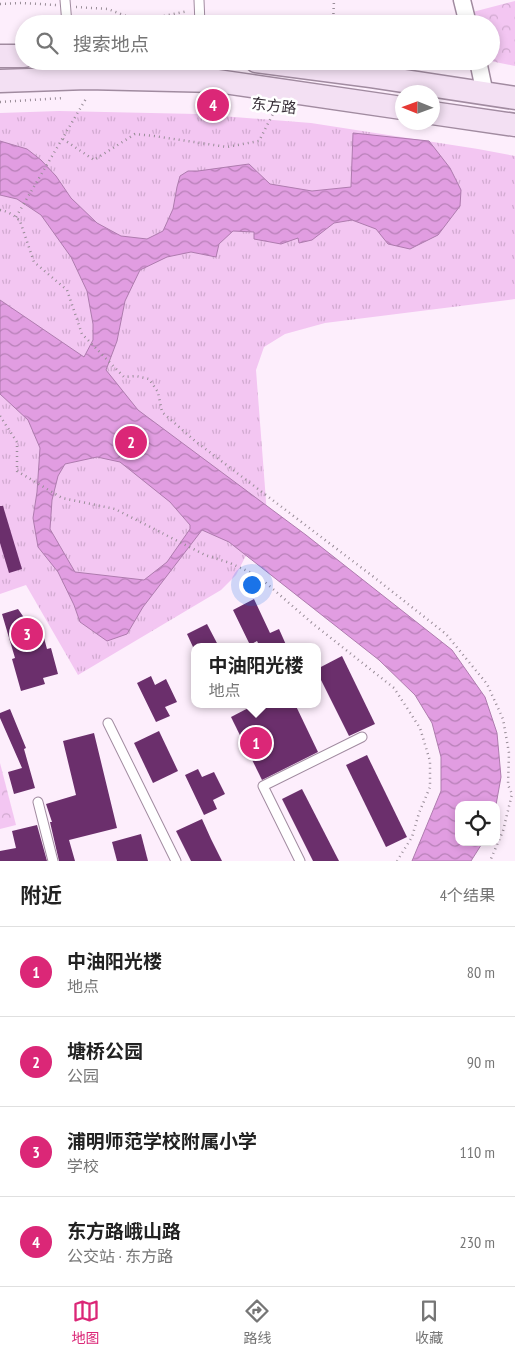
<!DOCTYPE html>
<html lang="zh">
<meta charset="utf-8">
<style>
body{margin:0;font-family:"PT Sans Narrow","Noto Sans SC",sans-serif;background:#f6f6f6;color:#222}
.controls{position:absolute;right:15px;bottom:15px;display:grid;overflow:hidden;border-radius:10px;box-shadow:0 2px 8px #0003}
.controls button{width:45px;height:45px;display:grid;place-items:center;padding:0;border:0;border-bottom:1px solid #e0e0e0;background:#fff;color:#222;font:25px sans-serif}
.compass{position:absolute;left:395px;top:85px;width:45px;height:45px;border-radius:50%;background:#fff;box-shadow:0 2px 8px #0003;rotate:271deg}
.you{position:absolute;left:251px;top:584px;width:18px;height:18px;margin:-12px;border:4px solid #fff;border-radius:50%;background:#1a73e8;box-shadow:0 0 0 8px #1a73e833}
.badge{display:grid;place-items:center;width:32px;height:32px;border-radius:50%;background:#db2777;color:#fff;font-size:16px;font-weight:700}
.pin{position:absolute;translate:-50% -50%;border:2px solid #fff;box-shadow:0 1px 5px #0006}
.popup{position:absolute;left:191px;top:643px;width:130px;height:65px;box-sizing:border-box;display:grid;place-content:center;border-radius:10px;background:#fff;filter:drop-shadow(0 1px 4px #0005);font-size:16px;white-space:nowrap;color:#767676}
.popup b{font-size:19px;color:#222}
.popup::after{content:'';position:absolute;left:50%;top:100%;margin-left:-10px;border:10px solid transparent;border-top-color:#fff}
.list{margin:0;padding:0;list-style:none}
h2{display:flex;justify-content:space-between;align-items:center;height:65px;margin:0;padding:0 20px;font-size:21px}
h2 small{font-size:16px;font-weight:400;color:#767676}
.list li{display:grid;grid-template-columns:32px 1fr auto;gap:15px;align-items:center;box-sizing:border-box;height:90px;padding:0 20px;border-top:1px solid #e0e0e0}
.list b{display:block;font-size:19px;white-space:nowrap}
.list p{margin:0;font-size:16px;white-space:nowrap;color:#767676}
.list em{font-size:16px;font-style:normal;color:#767676}
.icon{flex:none;width:28px;height:28px;fill:none;stroke:currentColor;stroke-width:2;stroke-linecap:round;stroke-linejoin:round}
.map{position:relative;flex:none;width:515px;height:861px;overflow:hidden}
.search{position:absolute;background:#fff;box-shadow:0 2px 8px #0003;left:15px;right:15px;top:15px;height:55px;display:flex;align-items:center;gap:12px;box-sizing:border-box;padding:0 18px;border-radius:28px;color:#767676;font-size:19px}
.sheet{height:425px;background:#fff}
nav{display:flex;justify-content:space-around;align-items:center;box-sizing:border-box;height:70px;border-top:1px solid #e0e0e0;background:#fff;font-size:14px;color:#767676}
nav a{display:grid;justify-items:center;gap:2px}
nav .on{color:#db2777}
.map>svg:first-child{display:block}
.forest{fill:url(#forest-crowns)}
.park{fill:url(#park-tufts)}
.water{fill:url(#water-waves);stroke:#ae7bae;fill-rule:evenodd}
.building{fill:#6b2f6c}
.lines{fill:none;stroke-linecap:round;stroke-linejoin:round}
.service-casing{stroke:#a18ba0;stroke-width:11}
.minor-casing{stroke:#a18ba0;stroke-width:19}
.secondary-casing{stroke:#a18ba0;stroke-width:25}
.path{stroke:#998d98;stroke-width:2.5;stroke-dasharray:1 4;stroke-linecap:butt}
.service{stroke:#fff;stroke-width:9}
.minor{stroke:#fff;stroke-width:16}
.secondary{stroke:#f3e0f3;stroke-width:22}
.labels{text-anchor:middle;stroke-width:5;stroke-linejoin:round;paint-order:stroke}
.street-label{font-size:15px;fill:#362d36;stroke:#fff}
</style>
<div class="map">
<svg width="515" height="861" viewBox="0 0 515 861">
<defs>
<pattern id="forest-crowns" width="20" height="18" patternUnits="userSpaceOnUse" patternTransform="scale(1.25)"><rect width="20" height="18" fill="#f3c6f2"/><path d="M2 6a3 3 0 1 1 6 0M12 15a3 3 0 1 1 6 0" fill="none" stroke="#d1aad0"/></pattern>
<pattern id="park-tufts" width="24" height="20" patternUnits="userSpaceOnUse" patternTransform="scale(1.25)"><rect width="24" height="20" fill="#f3c6f2"/><path d="M3 7l-1-3M5 7V3M7 7l1-3M15 17l-1-3M17 17v-4M19 17l1-3" fill="none" stroke="#d1aad0"/></pattern>
<pattern id="water-waves" width="16" height="10" patternUnits="userSpaceOnUse" patternTransform="scale(1.25)"><rect width="16" height="10" fill="#e19de1"/><path d="M0 5q4-4 8 0t8 0" fill="none" stroke="#b780b7"/></pattern>
</defs>
<rect width="100%" height="100%" fill="#fdeefc"/>
<g class="forest">
<path d="M 515,1 L 515,66 L 490,61 L 491,61 L 491,24 L 468,24 L 465,14 Z"/>
<path d="M 0,763 L 16,825 L 0,829 Z"/>
</g>
<path class="park" d="M 59,111 L 197,114 L 311,123 L 478,149 L 515,156 L 515,299 L 325,323 L 285,334 L 264,347 L 256,370 L 267,514 L 236,575 L 221,590 L 78,675 L 26,585 L 0,594 L 0,113 Z"/>
<path class="water" d="M 353,133 L 429,141 L 450,168 L 461,190 L 460,206 L 438,235 L 410,249 L 388,244 L 376,229 L 352,220 L 334,223 L 312,240 L 299,243 L 298,238 L 281,244 L 254,239 L 254,232 L 233,231 L 219,244 L 216,257 L 191,252 L 167,257 L 140,270 L 125,301 L 117,341 L 106,370 L 138,410 L 306,535 L 452,650 L 485,697 L 497,733 L 501,777 L 496,805 L 459,805 L 459,842 L 483,842 L 471,861 L 412,861 L 441,791 L 441,757 L 432,723 L 415,695 L 379,660 L 229,542 L 202,530 L 143,607 L 127,634 L 107,641 L 80,622 L 74,605 L 58,572 L 38,547 L 33,518 L 37,492 L 40,448 L 28,420 L 0,394 L 0,300 L 84,357 L 93,340 L 93,324 L 87,291 L 71,257 L 41,215 L 17,199 L 0,195 L 0,141 L 27,149 L 41,160 L 56,176 L 71,198 L 97,223 L 121,236 L 147,239 L 163,231 L 173,209 L 177,187 L 180,176 L 188,171 L 198,171 L 249,164 L 270,184 L 312,191 L 351,187 ZM 97,457 L 120,462 L 170,502 L 190,525 L 190,529 L 167,562 L 144,580 L 75,572 L 50,529 L 52,500 L 58,476 L 65,464 Z"/>
<g class="building">
<path d="M 0,506 L 3,506 L 22,569 L 9,573 L 0,543 Z"/>
<path d="M 254,599 L 270,633 L 279,629 L 287,647 L 260,647 L 257,641 L 250,645 L 233,610 Z"/>
<path d="M 18,609 L 32,629 L 35,641 L 44,638 L 47,649 L 51,648 L 58,674 L 43,678 L 45,684 L 21,691 L 12,659 L 15,658 L 2,614 Z"/>
<path d="M 207,624 L 219,647 L 193,647 L 187,634 Z"/>
<path d="M 342,656 L 375,724 L 349,736 L 317,672 L 317,669 Z"/>
<path d="M 151,676 L 155,685 L 166,679 L 177,702 L 165,707 L 170,716 L 156,722 L 137,683 Z"/>
<path d="M 256,704 L 295,704 L 318,752 L 262,780 L 231,717 Z"/>
<path d="M 10,709 L 26,748 L 24,749 L 35,788 L 14,794 L 8,772 L 22,768 L 0,718 L 0,713 Z"/>
<path d="M 159,731 L 178,771 L 153,783 L 134,743 Z"/>
<path d="M 94,733 L 117,828 L 69,840 L 75,861 L 59,861 L 50,822 L 52,822 L 46,804 L 76,795 L 63,741 Z"/>
<path d="M 367,755 L 407,837 L 386,847 L 346,765 Z"/>
<path d="M 198,769 L 202,777 L 214,772 L 225,794 L 213,800 L 217,809 L 204,815 L 185,775 Z"/>
<path d="M 302,789 L 339,861 L 313,861 L 282,799 Z"/>
<path d="M 202,819 L 211,839 L 222,861 L 191,861 L 176,831 Z"/>
<path d="M 37,825 L 47,861 L 0,861 L 0,851 L 16,848 L 12,831 Z"/>
<path d="M 141,834 L 148,861 L 117,861 L 112,842 Z"/>
</g>
<g class="lines">
<g class="service-casing">
<g id="service">
<path d="M 65,0 L 67,24"/>
<path d="M 199,0 L 200,24"/>
<path d="M 108,723 L 176,861"/>
<path d="M 38,802 L 53,861"/>
<path d="M 300,861 L 263,786 L 362,737"/>
</g>
</g>
<g class="minor-casing">
<g id="minor">
<path d="M 462,0 L 468,24"/>
<path d="M 478,61 L 485,94"/>
</g>
</g>
<g class="secondary-casing">
<g id="secondary">
<path d="M 0,56 L 24,56"/>
<path d="M 256,61 L 371,76 L 515,98"/>
<path d="M 0,81 L 87,78 L 217,81 L 402,108"/>
<path d="M 432,113 L 515,125"/>
</g>
</g>
<g class="path">
<path d="M 0,4 L 22,3 L 56,5"/>
<path d="M 76,7 L 108,9 L 131,18 L 149,19 L 188,11"/>
<path d="M 333,24 L 334,0"/>
<path d="M 0,102 L 63,98"/>
<path d="M 410,125 L 421,127"/>
<path d="M 63,139 L 94,160 L 135,134 L 154,136 L 227,147 L 259,141 L 276,108"/>
<path d="M 0,210 C 8,211 15,216 20,221 L 34,262 L 67,290 L 82,334 L 124,377 L 136,376 L 149,379 L 158,392 L 162,412 L 195,441 L 375,578 L 446,634 L 487,684 L 503,719 L 509,753 L 508,785 L 512,794 L 503,831 L 490,861"/>
<path d="M 16,217 L 87,97"/>
<path d="M 0,416 L 17,442 L 17,471 L 62,498 L 115,509 L 205,555 L 230,563 L 258,576 L 312,623 L 394,688 L 420,728 L 430,761 L 430,787 L 419,813 L 412,837 L 397,861"/>
</g>
<use href="#service" class="service"/>
<use href="#minor" class="minor"/>
<use href="#secondary" class="secondary"/>
</g>
<g class="labels">
<g class="street-label">
<text transform="translate(274 106) rotate(6)" y="5">东方路</text>
</g>
</g>
</svg>
<div class="controls">
<button><svg class="icon" aria-label="locate" viewBox="0 0 24 24"><circle cx="12" cy="12" r="6"/><path d="M12 2v4M12 18v4M2 12h4M18 12h4"/></svg></button>
</div>
<svg class="compass" viewBox="-18 -18 36 36"><path d="M0-13l5 13h-10z" fill="#e53935"/><path d="M0 13l5-13h-10z" fill="#767676"/></svg>
<div class="you"></div>
<div class="pin badge" style="left:256px;top:743px">1</div>
<div class="popup"><b>中油阳光楼</b>地点</div>
<div class="pin badge" style="left:131px;top:442px">2</div>
<div class="pin badge" style="left:27px;top:634px">3</div>
<div class="pin badge" style="left:213px;top:105px">4</div>
<div class="search"><svg class="icon" aria-label="search" viewBox="0 0 24 24"><circle cx="10" cy="10" r="6"/><path d="M15 15l6 6"/></svg>搜索地点</div>
</div>
<section class="sheet">
<h2>附近<small>4个结果</small></h2>
<ul class="list">
<li><span class="badge">1</span><div><b>中油阳光楼</b><p>地点</p></div><em>80 m</em></li>
<li><span class="badge">2</span><div><b>塘桥公园</b><p>公园</p></div><em>90 m</em></li>
<li><span class="badge">3</span><div><b>浦明师范学校附属小学</b><p>学校</p></div><em>110 m</em></li>
<li><span class="badge">4</span><div><b>东方路峨山路</b><p>公交站 · 东方路</p></div><em>230 m</em></li>
</ul>
</section>
<nav>
<a class="on"><svg class="icon" aria-label="map" viewBox="0 0 24 24"><path d="M3 6l6-2 6 2 6-2v14l-6 2-6-2-6 2zM9 4v14M15 6v14"/></svg>地图</a>
<a><svg class="icon" aria-label="directions" viewBox="0 0 24 24"><path d="M12 3l9 9-9 9-9-9zM9 14v-3h6M13 9l2 2-2 2"/></svg>路线</a>
<a><svg class="icon" aria-label="saved" viewBox="0 0 24 24"><path d="M7 4h10v16l-5-4-5 4z"/></svg>收藏</a>
</nav>
